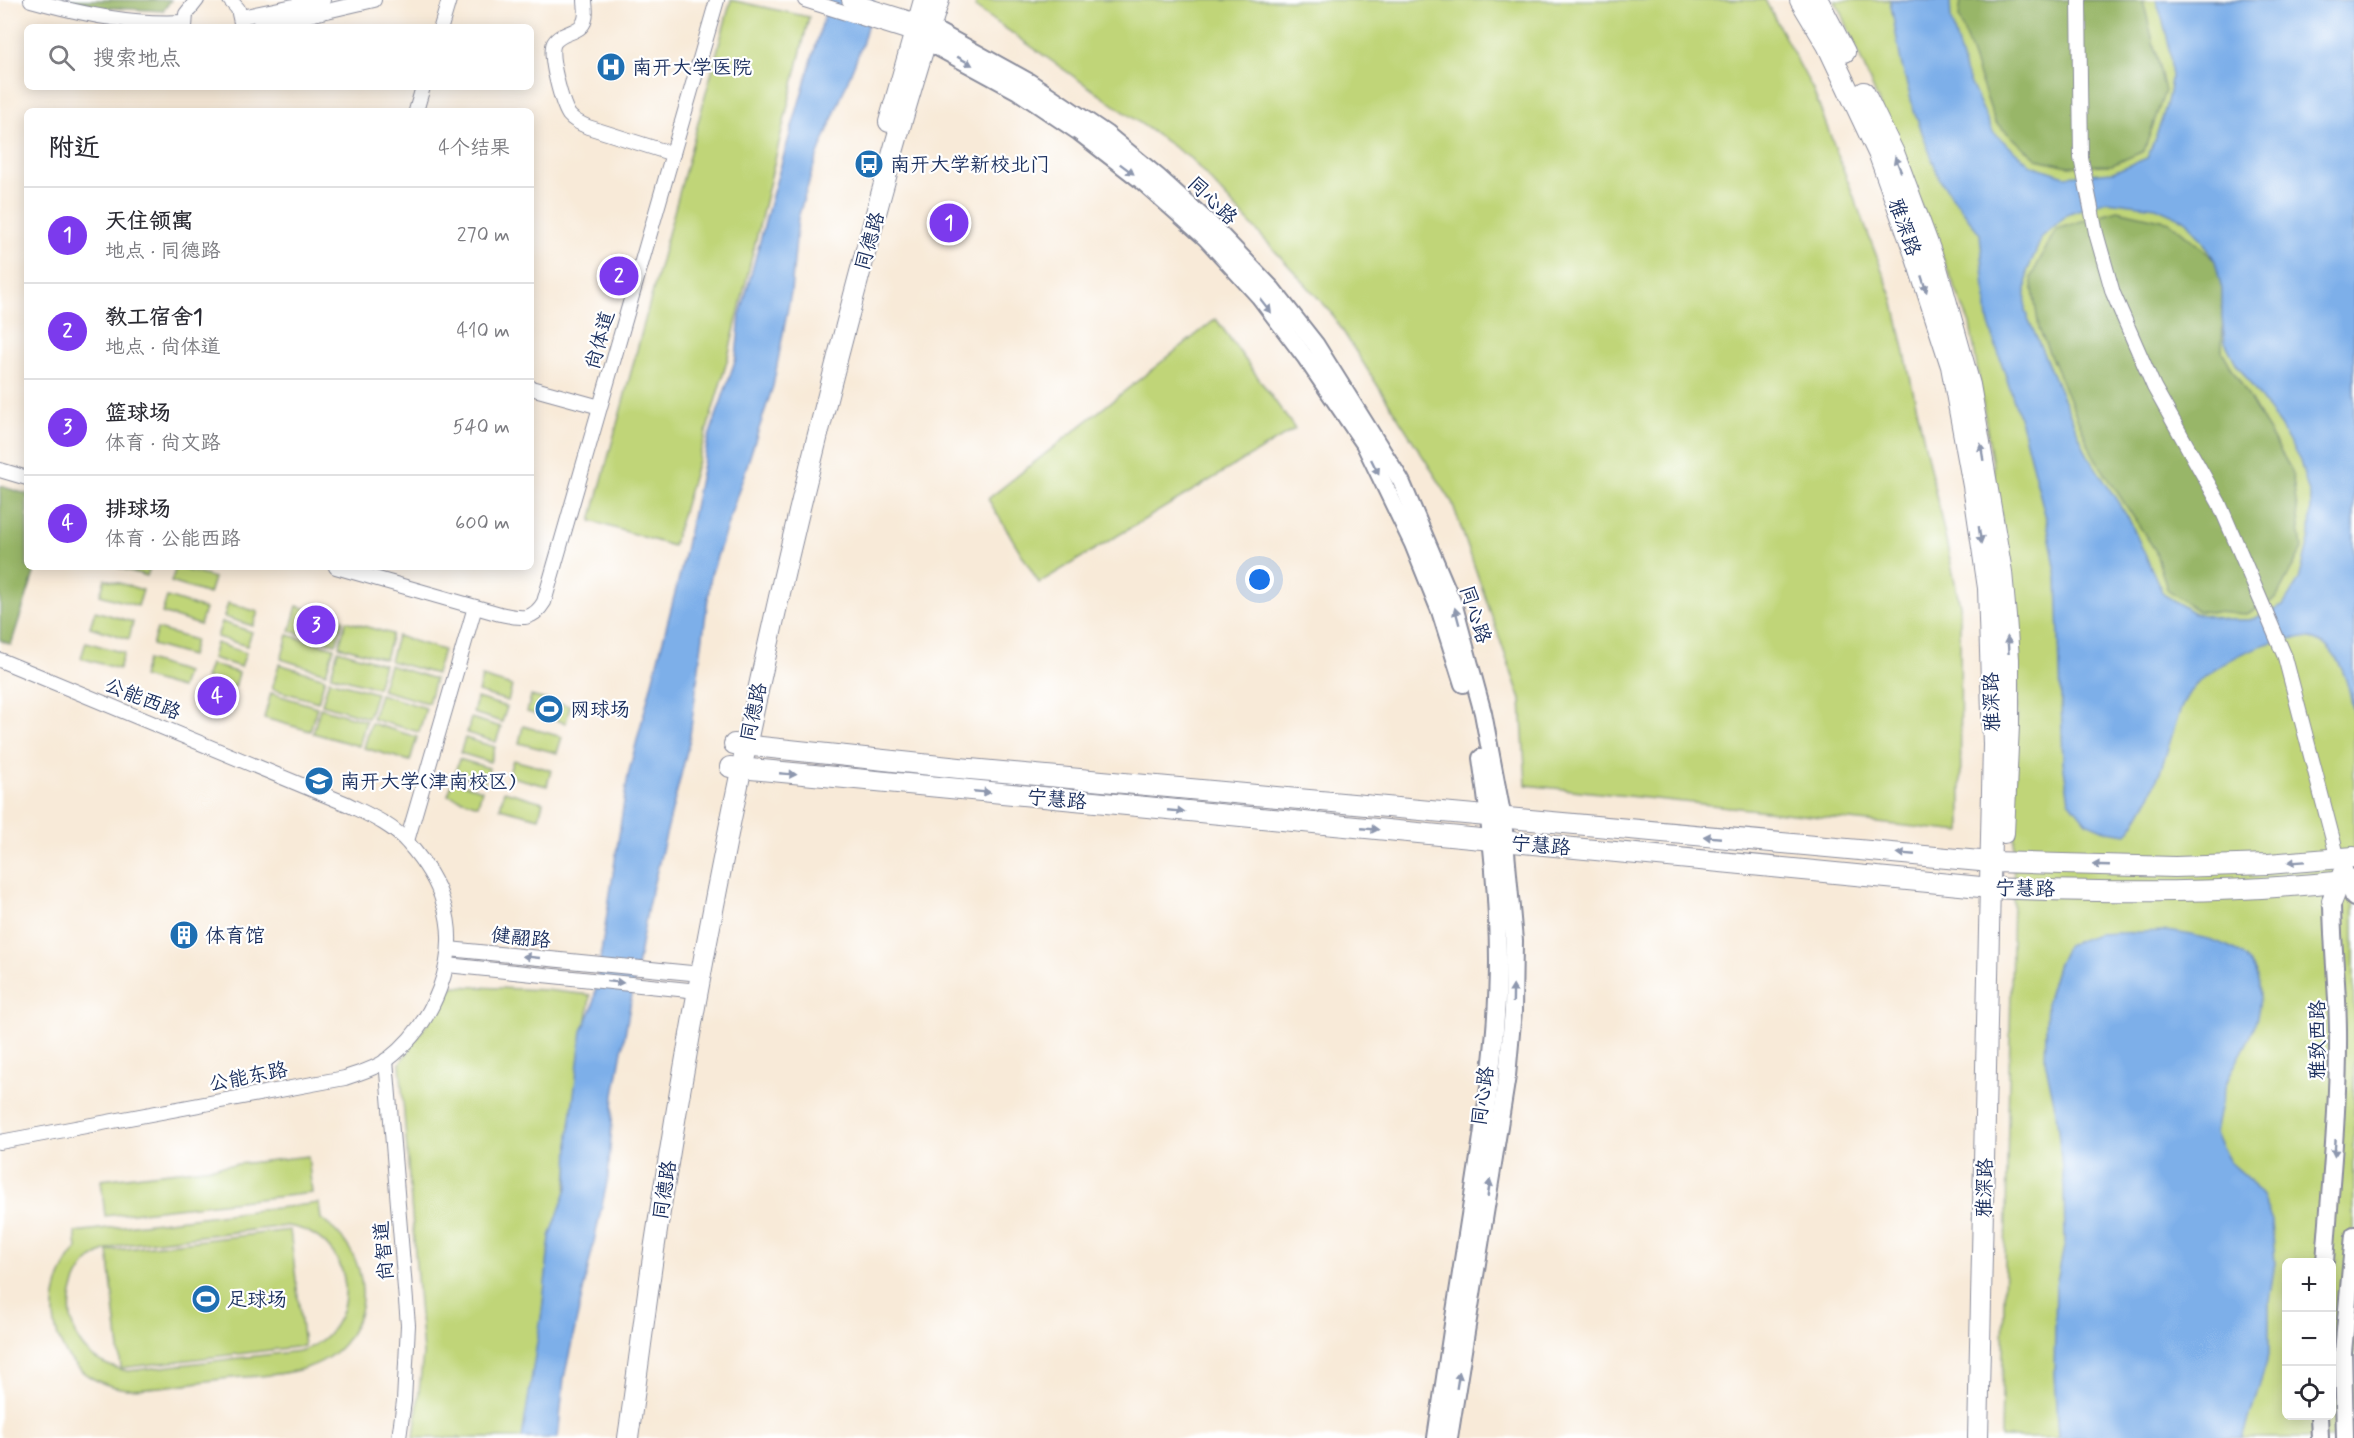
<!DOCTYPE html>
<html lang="zh">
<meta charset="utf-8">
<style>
body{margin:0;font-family:Mynerve,"LXGW WenKai TC",sans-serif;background:#f2f2f3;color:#2b2b33}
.controls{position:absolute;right:18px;bottom:18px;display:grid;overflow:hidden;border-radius:9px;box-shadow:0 3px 15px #0003}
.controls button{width:54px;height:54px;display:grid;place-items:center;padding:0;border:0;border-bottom:2px solid #e1e1e2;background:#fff;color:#2b2b33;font:30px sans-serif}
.you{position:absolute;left:1260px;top:580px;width:21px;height:21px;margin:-15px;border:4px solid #fff;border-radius:50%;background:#1a73e8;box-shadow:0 0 0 9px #1a73e833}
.badge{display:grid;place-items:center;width:39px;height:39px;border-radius:50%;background:#7c3aed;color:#fff;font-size:20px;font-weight:700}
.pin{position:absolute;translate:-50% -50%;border:3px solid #fff;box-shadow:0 2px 6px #0006}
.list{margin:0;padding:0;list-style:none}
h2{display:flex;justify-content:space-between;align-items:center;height:78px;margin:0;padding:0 24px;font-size:26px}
h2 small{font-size:20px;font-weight:400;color:#7c7c81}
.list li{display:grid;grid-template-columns:39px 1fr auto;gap:18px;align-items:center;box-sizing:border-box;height:96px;padding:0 24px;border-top:2px solid #e1e1e2}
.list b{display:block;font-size:22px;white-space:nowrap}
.list p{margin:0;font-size:20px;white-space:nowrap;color:#7c7c81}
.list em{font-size:20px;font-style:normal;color:#7c7c81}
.icon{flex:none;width:33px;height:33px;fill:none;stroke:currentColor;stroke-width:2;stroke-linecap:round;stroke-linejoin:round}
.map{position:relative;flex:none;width:2354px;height:1438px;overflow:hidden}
.search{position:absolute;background:#fff;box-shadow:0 3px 15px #0003;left:24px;top:24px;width:510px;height:66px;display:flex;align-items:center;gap:15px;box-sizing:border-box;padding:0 21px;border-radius:9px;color:#7c7c81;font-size:22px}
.panel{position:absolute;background:#fff;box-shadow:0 3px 15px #0003;left:24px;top:108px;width:510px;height:462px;border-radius:9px}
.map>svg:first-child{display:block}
.green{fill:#c0d578;stroke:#6e826b;stroke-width:1.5;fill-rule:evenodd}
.forest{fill:#98b668;stroke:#5a7263;stroke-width:1.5}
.water{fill:#7dafe9;stroke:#4c6fa4;stroke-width:1.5;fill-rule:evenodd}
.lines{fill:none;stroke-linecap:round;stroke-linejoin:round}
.minor-casing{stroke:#8a8c9b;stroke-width:16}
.tertiary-casing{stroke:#8a8c9b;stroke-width:20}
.secondary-casing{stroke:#8a8c9b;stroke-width:22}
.minor{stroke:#fff;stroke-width:14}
.tertiary{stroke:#fff;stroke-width:16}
.secondary{stroke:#fff;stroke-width:20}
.oneway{fill:#8d97ae}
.labels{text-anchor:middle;stroke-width:4.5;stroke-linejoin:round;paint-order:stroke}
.poi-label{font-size:20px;fill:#1b2f5e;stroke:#fff;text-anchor:start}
.street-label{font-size:20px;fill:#1b2f5e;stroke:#fff}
</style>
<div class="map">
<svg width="2354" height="1438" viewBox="0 0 2354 1438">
<rect width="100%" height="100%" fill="#fff"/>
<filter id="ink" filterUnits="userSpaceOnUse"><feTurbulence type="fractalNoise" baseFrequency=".0167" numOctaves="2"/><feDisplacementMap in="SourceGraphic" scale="12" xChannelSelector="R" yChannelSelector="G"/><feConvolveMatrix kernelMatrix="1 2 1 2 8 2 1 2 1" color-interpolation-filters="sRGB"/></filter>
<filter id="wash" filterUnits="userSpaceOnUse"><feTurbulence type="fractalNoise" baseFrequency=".008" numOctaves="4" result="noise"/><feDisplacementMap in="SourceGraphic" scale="24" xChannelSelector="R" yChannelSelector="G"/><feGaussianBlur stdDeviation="1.35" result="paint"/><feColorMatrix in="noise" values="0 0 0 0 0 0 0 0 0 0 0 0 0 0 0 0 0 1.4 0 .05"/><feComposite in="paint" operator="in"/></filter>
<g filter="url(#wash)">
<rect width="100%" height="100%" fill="#f8ead8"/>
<g class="green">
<path d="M 731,0 L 809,17 L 727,361 L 673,546 L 591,521 Z"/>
<path d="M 977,0 L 1765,0 L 1813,90 L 1893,299 L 1960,605 L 1961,832 L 1526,785 L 1521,700 L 1452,502 L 1330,311 L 1191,159 L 975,7 Z"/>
<path d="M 1834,0 L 2354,0 L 2354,1438 L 2001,1438 L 2019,628 L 1970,324 L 1841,11 ZM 2286,1262 L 2332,1262 L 2332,1416 L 2286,1416 Z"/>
<path d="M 1216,319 L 1295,429 L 1039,583 L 988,499 Z"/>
<path d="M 117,567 L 150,567 L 147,576 Z"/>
<path d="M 176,567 L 214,578 L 209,594 L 171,582 Z"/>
<path d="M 105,579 L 143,590 L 138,606 L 100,595 Z"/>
<path d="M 167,597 L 205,609 L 200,625 L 162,613 Z"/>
<path d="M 228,603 L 258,612 L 253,626 L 224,617 Z"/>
<path d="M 297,606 L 343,620 L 336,644 L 290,631 Z"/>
<path d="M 95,611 L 133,622 L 129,639 L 90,627 Z"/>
<path d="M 346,621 L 392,634 L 385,659 L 339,646 Z"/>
<path d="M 222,622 L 252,632 L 247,646 L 217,637 Z"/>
<path d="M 157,629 L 195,640 L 191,656 L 152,645 Z"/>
<path d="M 288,635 L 334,648 L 326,673 L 281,659 Z"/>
<path d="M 397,636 L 443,650 L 436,674 L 390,661 Z"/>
<path d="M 86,642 L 124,653 L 119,669 L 81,658 Z"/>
<path d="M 216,643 L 246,653 L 241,667 L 212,658 Z"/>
<path d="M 338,650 L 384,664 L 377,688 L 331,675 Z"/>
<path d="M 147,660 L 186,672 L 181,688 L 142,677 Z"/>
<path d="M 210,664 L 239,673 L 235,687 L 205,678 Z"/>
<path d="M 279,664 L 325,678 L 318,702 L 272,689 Z"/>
<path d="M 389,665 L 435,679 L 428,703 L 381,690 Z"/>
<path d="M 482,677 L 512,686 L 508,701 L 478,692 Z"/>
<path d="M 329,680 L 376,693 L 368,718 L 322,704 Z"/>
<path d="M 204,684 L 234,693 L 230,708 L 200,698 Z"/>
<path d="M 271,693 L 317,707 L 310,731 L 264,718 Z"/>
<path d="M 380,694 L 426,708 L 419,732 L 372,719 Z"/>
<path d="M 531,696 L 570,706 L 566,723 L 527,712 Z"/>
<path d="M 477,698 L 507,707 L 502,722 L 473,713 Z"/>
<path d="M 320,708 L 366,721 L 359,746 L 313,733 Z"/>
<path d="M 471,718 L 501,727 L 496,742 L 467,733 Z"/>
<path d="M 371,723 L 417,737 L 410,761 L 364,748 Z"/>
<path d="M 523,726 L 562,737 L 557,753 L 519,743 Z"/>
<path d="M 465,738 L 495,747 L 490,762 L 460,753 Z"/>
<path d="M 459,759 L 489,768 L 484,783 L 455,773 Z"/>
<path d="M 513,760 L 551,770 L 547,786 L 508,776 Z"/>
<path d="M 453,781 L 482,790 L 478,805 L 448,795 Z"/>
<path d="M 504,791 L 543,802 L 539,818 L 500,808 Z"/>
<path d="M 453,986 L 545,990 L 590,995 L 535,1438 L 414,1438 L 423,1354 L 400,1063 Z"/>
<path d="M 308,1156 L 312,1193 L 105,1216 L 101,1180 Z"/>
<path d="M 319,1203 L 321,1219 C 346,1237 361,1260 362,1291 C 363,1305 359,1319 352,1331 C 328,1378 268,1374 222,1379 C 191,1383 159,1389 127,1389 C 53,1381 33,1302 77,1248 L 75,1232 ZM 287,1226 C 357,1235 367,1331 299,1351 L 128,1371 C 114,1368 100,1364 90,1354 C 63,1331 65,1285 89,1261 C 98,1252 111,1249 123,1245 Z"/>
<path d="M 290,1230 L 304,1346 L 121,1368 L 108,1251 Z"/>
</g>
<g class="forest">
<path d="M 68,0 L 171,0 L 163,11 L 96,7 Z"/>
<path d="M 1961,0 L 2143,0 L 2165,91 L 2144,151 L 2112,165 L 2068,166 L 2037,159 L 1995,122 L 1959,18 Z"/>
<path d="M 2117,210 L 2170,222 L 2224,267 L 2222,351 L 2292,471 L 2302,549 L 2276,599 L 2246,614 L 2198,611 L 2167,589 L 2155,550 L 2093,455 L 2039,329 L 2031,277 L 2056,229 Z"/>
<path d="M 0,486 L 27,494 L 27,567 L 36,567 L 11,645 L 0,640 Z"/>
</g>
<g class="water">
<path d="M 829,0 L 874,0 L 862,45 L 815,162 L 798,218 L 791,292 L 773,386 L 711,575 L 689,743 L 648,906 L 614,1095 L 608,1178 L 564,1378 L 558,1438 L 522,1438 L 542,1311 L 550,1237 L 568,1185 L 569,1134 L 582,1031 L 593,1006 L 628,775 L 681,570 L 708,440 L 736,358 L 740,316 L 772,196 Z"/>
<path d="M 1890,0 L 1950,0 L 1951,20 L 1965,71 L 1993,132 L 2031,165 L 2065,176 L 2113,172 L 2147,158 C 2174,93 2180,68 2156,0 L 2354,0 L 2354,716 C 2350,693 2346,668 2329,649 C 2299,617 2215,662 2192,689 C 2180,703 2174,731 2168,748 C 2158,779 2147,808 2127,834 L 2107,831 L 2086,822 L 2069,801 L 2063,762 L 2057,578 L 2047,522 L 2022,426 L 1988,321 L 1980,234 L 1940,180 L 1914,111 L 1901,62 ZM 2107,201 L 2156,207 L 2187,221 L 2201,238 L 2215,261 L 2222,289 L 2222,318 L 2225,342 L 2236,363 L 2280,426 L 2300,461 L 2311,501 L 2310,537 L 2299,580 L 2283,606 L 2250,620 L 2227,620 L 2194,613 L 2163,594 L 2129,519 L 2088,456 L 2025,311 L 2027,272 L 2042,237 L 2069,213 Z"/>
<path d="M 2165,931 C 2225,938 2278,954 2254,1027 C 2247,1047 2233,1065 2226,1085 C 2221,1100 2218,1118 2215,1134 L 2230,1162 L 2247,1177 L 2262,1196 L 2272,1221 L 2275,1263 L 2269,1301 L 2269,1355 L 2243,1438 L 2058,1438 L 2054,1374 L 2056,1285 L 2065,1242 L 2064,1187 L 2056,1112 L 2045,1060 L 2047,1000 L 2057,966 L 2067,945 L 2097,934 Z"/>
</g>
</g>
<g filter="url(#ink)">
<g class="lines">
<g class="minor-casing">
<g id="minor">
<path d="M 31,0 C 82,14 132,25 184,22"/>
<path d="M 230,0 L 238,9 L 242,27"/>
<path d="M 585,0 C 585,6 587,13 585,19 C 582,34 561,31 554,43 C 548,55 562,104 569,115 C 574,121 581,124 588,127 L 673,154"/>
<path d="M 805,0 L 913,34"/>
<path d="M 849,0 L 917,21"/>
<path d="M 2079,0 L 2081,158 L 2096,233 L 2113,293 L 2154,387 L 2219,503 L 2285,657 L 2338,859"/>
<path d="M 241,17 L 323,0"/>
<path d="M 185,27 L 186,14 L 197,0"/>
<path d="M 258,27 L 374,0"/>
<path d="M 441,27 L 449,0"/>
<path d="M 416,111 L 423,87"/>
<path d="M 531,388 L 600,407"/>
<path d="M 0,470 L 27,478"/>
<path d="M 336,567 L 500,614 C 520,618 532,622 544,602 L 717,0"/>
<path d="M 0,660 L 347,804 C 367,814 393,825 408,843 C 422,859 437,881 443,902 C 462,958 433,1025 387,1060 C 375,1069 359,1073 345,1078 L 0,1142"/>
<path d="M 407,841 L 475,607"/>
<path d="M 449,949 L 701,974"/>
<path d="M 447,965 L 698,991"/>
<path d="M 386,1060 L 408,1325 L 404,1401 L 399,1438"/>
</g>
</g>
<g class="tertiary-casing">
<g id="tertiary">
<path d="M 920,22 L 1029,82 L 1106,134 L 1159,178 L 1212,226 L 1272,289 L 1316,345 L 1401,481 L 1454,606 L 1483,713 L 1503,819 L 1514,941 L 1513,1011 L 1507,1076 L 1449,1438"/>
<path d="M 917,36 L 1018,91 L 1079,132 L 1141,180 L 1206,238 L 1259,296 L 1306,358 L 1364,443 L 1413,544 L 1440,611 L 1463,684"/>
<path d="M 2344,870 L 2354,898"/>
<path d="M 2325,1262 C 2330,1189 2338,1117 2338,1044 C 2339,992 2331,941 2332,889"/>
<path d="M 2319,1416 L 2320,1438"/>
<path d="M 1436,1438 C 1448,1357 1460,1277 1473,1196 C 1485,1118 1498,1040 1498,961 C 1498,893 1491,826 1481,758"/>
<path d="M 2345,1438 L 2343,1352 L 2354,1235"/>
</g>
</g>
<g class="secondary-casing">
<g id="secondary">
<path d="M 1800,0 L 1827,45 L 1879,155 L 1915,255 L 1951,366 L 1973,486 L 1988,588 L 1993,745 L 1978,1438"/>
<path d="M 1818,0 L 1845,52"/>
<path d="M 1864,92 L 1895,155 L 1937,268 L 1970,385 L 2002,572 L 2006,617 L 2009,659 L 2009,725 L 2004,833"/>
<path d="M 889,122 L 924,0"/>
<path d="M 734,744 L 959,768 L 1991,862 L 2175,867 L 2268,864 L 2354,857"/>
<path d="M 730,767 L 1991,888 C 2112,893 2234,894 2354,880"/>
<path d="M 2332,901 L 2343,873"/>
<path d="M 628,1438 C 639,1365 647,1291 659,1218 C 705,928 764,640 838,356 C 869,237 901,117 939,0"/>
</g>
</g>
<use href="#minor" class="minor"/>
<use href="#tertiary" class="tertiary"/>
<use href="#secondary" class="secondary"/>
</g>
<defs><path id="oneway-solid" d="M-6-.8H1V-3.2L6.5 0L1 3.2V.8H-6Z" transform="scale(1.5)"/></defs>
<g class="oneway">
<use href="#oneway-solid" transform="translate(965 61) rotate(29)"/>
<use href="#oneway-solid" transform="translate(1898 164) rotate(-111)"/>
<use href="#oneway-solid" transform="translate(1127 169) rotate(37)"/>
<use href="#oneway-solid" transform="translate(1924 284) rotate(72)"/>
<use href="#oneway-solid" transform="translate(1266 306) rotate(52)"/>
<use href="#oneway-solid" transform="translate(1982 452) rotate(-99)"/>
<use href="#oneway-solid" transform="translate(1375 467) rotate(64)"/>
<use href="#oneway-solid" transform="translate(1980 535) rotate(82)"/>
<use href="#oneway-solid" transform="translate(1457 616) rotate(-105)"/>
<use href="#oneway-solid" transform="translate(2008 645) rotate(-94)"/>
<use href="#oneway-solid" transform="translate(788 774) rotate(5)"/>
<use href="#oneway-solid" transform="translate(982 792) rotate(5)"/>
<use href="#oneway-solid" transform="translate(1176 811) rotate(5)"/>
<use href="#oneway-solid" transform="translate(1370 829) rotate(5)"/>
<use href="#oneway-solid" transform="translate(1712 837) rotate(-175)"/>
<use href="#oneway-solid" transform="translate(1906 854) rotate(-175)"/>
<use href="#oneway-solid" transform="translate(2296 862) rotate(176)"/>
<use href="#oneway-solid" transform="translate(2101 865) rotate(-178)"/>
<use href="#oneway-solid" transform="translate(531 957) rotate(-174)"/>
<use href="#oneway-solid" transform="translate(615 982) rotate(6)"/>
<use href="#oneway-solid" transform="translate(1513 994) rotate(-89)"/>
<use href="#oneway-solid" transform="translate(2335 1148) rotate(94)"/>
<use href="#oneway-solid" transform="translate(1489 1188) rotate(-81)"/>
<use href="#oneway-solid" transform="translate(1458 1380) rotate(-81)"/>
</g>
</g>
<defs>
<g id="hospital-disc" transform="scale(1.5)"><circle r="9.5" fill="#1f6fb2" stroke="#fff"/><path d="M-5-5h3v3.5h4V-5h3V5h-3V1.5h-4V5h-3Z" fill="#fff"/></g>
<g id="bus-disc" transform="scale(1.5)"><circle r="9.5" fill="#1f6fb2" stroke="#fff"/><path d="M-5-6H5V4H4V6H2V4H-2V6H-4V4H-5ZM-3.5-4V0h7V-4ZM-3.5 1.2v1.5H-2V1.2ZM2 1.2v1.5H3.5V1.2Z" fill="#fff"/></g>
<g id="stadium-disc" transform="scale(1.5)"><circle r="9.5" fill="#1f6fb2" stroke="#fff"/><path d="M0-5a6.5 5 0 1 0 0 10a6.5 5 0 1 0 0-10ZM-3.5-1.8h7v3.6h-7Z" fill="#fff"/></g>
<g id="university-disc" transform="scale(1.5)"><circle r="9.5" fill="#1f6fb2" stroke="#fff"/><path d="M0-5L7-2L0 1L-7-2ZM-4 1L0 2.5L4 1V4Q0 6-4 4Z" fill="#fff"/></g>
<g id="building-disc" transform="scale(1.5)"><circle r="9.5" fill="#1f6fb2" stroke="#fff"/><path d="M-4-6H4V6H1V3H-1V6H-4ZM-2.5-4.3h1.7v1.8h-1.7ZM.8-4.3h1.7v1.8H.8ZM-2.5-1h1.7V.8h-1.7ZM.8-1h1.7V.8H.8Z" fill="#fff"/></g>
</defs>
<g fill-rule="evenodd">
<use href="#hospital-disc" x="611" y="67"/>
<use href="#bus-disc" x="869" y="164"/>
<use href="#stadium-disc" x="549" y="709"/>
<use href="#university-disc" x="319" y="781"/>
<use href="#building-disc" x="184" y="935"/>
<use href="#stadium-disc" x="206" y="1299"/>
</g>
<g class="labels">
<g class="poi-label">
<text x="632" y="74">南开大学医院</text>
<text x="890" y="171">南开大学新校北门</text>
<text x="570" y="716">网球场</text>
<text x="340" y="788">南开大学(津南校区)</text>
<text x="205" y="942">体育馆</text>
<text x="227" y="1306">足球场</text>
</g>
<g class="street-label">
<text transform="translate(1213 200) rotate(44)" y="7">同心路</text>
<text transform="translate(1905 227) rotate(70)" y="7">雅深路</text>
<text transform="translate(869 241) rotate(-74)" y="7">同德路</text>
<text transform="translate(599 340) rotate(-74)" y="7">尚体道</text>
<text transform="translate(1476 614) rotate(72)" y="7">同心路</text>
<text transform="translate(143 698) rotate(22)" y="7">公能西路</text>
<text transform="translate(1991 702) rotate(-92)" y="7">雅深路</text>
<text transform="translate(753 712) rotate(-78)" y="7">同德路</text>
<text transform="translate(1057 799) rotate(5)" y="7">宁慧路</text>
<text transform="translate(1541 845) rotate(5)" y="7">宁慧路</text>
<text transform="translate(2025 888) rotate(1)" y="7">宁慧路</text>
<text transform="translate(521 937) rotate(6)" y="7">健翮路</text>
<text transform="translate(2317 1040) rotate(-90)" y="7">雅致西路</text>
<text transform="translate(248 1076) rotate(-11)" y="7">公能东路</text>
<text transform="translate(1482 1096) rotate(-82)" y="7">同心路</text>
<text transform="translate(1984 1188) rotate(-89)" y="7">雅深路</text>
<text transform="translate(664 1190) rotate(-81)" y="7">同德路</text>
<text transform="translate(383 1251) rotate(-95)" y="7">尚智道</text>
</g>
</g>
</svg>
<div class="controls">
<button>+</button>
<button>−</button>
<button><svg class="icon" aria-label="locate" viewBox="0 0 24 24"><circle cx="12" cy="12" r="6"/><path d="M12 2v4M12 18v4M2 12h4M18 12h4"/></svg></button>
</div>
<div class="you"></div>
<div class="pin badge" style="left:949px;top:223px">1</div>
<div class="pin badge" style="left:619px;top:276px">2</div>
<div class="pin badge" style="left:316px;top:625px">3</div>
<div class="pin badge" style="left:217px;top:696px">4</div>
<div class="search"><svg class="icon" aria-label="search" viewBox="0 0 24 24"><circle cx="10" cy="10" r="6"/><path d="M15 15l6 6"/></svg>搜索地点</div>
<section class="panel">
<h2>附近<small>4个结果</small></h2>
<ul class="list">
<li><span class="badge">1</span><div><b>天住领寓</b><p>地点 · 同德路</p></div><em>270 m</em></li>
<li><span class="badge">2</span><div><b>教工宿舍1</b><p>地点 · 尚体道</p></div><em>410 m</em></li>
<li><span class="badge">3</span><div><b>篮球场</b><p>体育 · 尚文路</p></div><em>540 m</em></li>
<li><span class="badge">4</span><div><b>排球场</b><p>体育 · 公能西路</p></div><em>600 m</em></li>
</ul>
</section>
</div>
